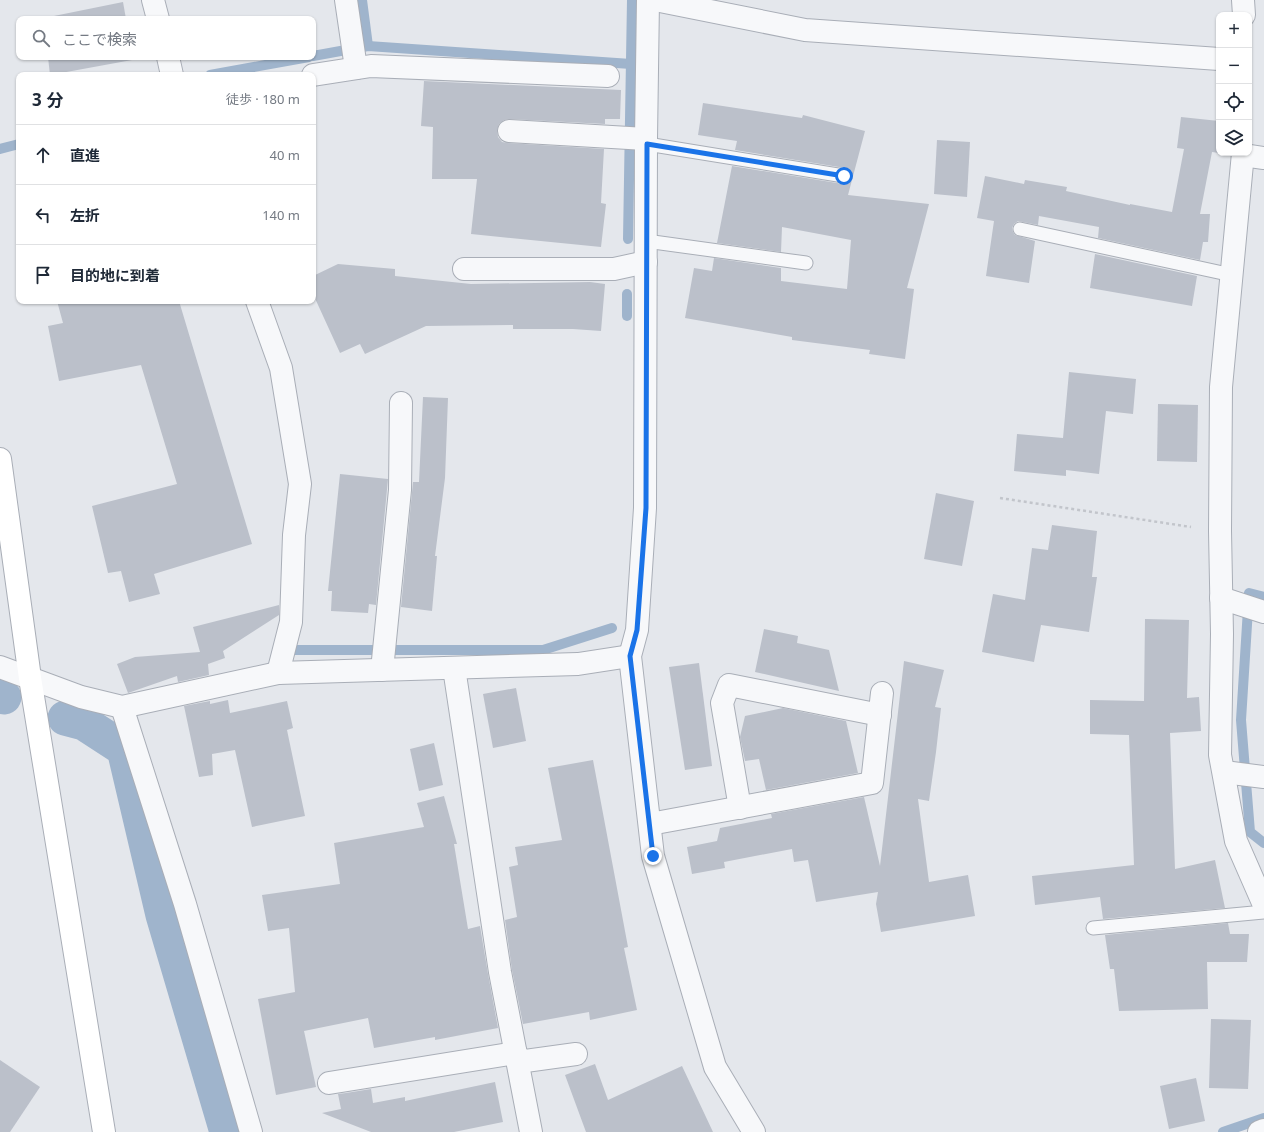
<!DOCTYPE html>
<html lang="ja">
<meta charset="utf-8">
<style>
body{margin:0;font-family:"Noto Sans","Noto Sans JP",sans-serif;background:#f2f2f3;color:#1f2937}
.controls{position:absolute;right:12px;top:12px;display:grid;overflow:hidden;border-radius:8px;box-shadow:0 1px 3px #0004}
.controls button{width:36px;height:36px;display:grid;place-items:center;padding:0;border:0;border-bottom:1px solid #e0e1e3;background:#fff;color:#1f2937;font:20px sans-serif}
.stop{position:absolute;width:12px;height:12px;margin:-9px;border:3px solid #1a73e8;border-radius:50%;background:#fff}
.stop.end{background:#1a73e8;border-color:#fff;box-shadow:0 1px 4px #0008}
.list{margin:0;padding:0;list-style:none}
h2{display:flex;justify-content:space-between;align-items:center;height:52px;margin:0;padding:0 16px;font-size:17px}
h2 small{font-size:13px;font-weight:400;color:#747a83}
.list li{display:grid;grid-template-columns:26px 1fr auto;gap:12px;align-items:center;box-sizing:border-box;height:60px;padding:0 16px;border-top:1px solid #e0e1e3}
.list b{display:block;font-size:15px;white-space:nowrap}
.list em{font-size:13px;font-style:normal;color:#747a83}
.icon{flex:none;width:22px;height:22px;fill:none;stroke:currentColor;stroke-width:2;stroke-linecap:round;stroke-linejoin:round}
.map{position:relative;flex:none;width:1264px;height:1132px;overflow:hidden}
.search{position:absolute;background:#fff;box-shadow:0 1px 3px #0004;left:16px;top:16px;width:300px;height:44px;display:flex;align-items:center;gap:10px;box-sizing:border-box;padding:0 14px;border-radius:8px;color:#747a83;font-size:15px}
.panel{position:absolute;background:#fff;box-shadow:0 1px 3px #0004;left:16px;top:72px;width:300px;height:232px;border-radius:8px}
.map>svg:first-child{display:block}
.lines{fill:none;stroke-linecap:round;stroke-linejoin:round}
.stream{stroke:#9fb4cc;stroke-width:10}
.canal{stroke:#9fb4cc;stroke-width:35}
.building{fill:#bbc0ca}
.lane-casing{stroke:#a9aeb7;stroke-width:15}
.street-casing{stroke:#a9aeb7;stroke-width:24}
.secondary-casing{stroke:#a9aeb7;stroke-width:24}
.path{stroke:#c2c5cb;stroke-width:2.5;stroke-dasharray:3 3;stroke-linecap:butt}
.lane{stroke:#f7f8fa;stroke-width:13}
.street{stroke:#f7f8fa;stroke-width:22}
.secondary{stroke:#fff;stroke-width:22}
.route{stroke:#1a73e8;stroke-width:5}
</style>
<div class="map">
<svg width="1264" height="1132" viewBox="0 0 1264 1132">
<rect width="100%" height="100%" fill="#e4e7ec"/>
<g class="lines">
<g class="stream">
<path d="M 362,0 L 368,46"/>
<path d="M 313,56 L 368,46 L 631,64"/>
<path d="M 210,75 L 309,57"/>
<path d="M 0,149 L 19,144"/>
<path d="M 628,239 L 632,0"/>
<path d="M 627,316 L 627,294"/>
<path d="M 1264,597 L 1249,593 L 1241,720 L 1250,832 L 1264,843"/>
<path d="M 295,650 L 543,650 L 612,628"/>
<path d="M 1223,1132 L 1264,1118"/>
</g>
<g class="canal">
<path d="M 0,696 L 4,697"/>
<path d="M 65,718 L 84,723 L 124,749 L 163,915 L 227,1132"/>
</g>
</g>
<g class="building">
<path d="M 123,2 L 126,19 L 44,19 L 44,18 Z"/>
<path d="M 48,57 L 131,57 L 132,60 L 50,75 Z"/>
<path d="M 424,81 L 621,90 L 620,119 L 605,119 L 605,124 L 509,119 L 504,120 L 499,124 L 497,130 L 498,137 L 502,142 L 508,143 L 604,149 L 601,203 L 606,204 L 601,247 L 471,234 L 477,179 L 432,179 L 433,127 L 421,126 Z"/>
<path d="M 703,103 L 802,118 L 803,115 L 865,131 L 848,195 L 929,204 L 907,288 L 914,289 L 905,359 L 869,354 L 870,350 L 792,340 L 792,337 L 685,318 L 694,268 L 712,271 L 714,258 L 781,268 L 781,281 L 847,289 L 851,240 L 782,227 L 781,252 L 717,243 L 732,166 L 843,184 L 850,181 L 852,178 L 852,174 L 849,170 L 845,168 L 735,150 L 737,141 L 698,135 Z"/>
<path d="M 1181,117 L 1219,121 L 1219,153 L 1212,152 L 1200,214 L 1210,214 L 1208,242 L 1203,242 L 1200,260 L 1098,238 L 1099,227 L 1039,216 L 1038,225 L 1018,221 L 1014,224 L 1012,228 L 1013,232 L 1015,235 L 1035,241 L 1029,283 L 986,276 L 994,221 L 977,218 L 985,176 L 1024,184 L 1025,180 L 1067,187 L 1066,191 L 1130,205 L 1130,204 L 1172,212 L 1184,149 L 1177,148 Z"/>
<path d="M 937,140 L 970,142 L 967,197 L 934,194 Z"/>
<path d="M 1095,254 L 1197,276 L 1192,306 L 1090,288 Z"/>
<path d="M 338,264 L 395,269 L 395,276 L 471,284 L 590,282 L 605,284 L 601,331 L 573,329 L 513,329 L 513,325 L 426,326 L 365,354 L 360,344 L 340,353 L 313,294 L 313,276 Z"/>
<path d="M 57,301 L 179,301 L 252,544 L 154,574 L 160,594 L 129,602 L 121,571 L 108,573 L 92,506 L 177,484 L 141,365 L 59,381 L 48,326 L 63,323 Z"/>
<path d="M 1069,372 L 1136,379 L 1133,414 L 1106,411 L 1099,474 L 1066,470 L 1066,476 L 1014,471 L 1017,434 L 1063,438 Z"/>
<path d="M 423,397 L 448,398 L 445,478 L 435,556 L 437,556 L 432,611 L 401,607 L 413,482 L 419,482 Z"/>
<path d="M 1158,404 L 1198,405 L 1197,462 L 1157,461 Z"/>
<path d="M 340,474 L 388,479 L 376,605 L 369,604 L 368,613 L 331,611 L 332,591 L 328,591 Z"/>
<path d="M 936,493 L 974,501 L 962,566 L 924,559 Z"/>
<path d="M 1052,525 L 1097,531 L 1092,577 L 1097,577 L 1089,632 L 1041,625 L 1034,662 L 982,652 L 993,594 L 1025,600 L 1032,548 L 1048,550 Z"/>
<path d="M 279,605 L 279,615 L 223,651 L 225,658 L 208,664 L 209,675 L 178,682 L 177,676 L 128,693 L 117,664 L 135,657 L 200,652 L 193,627 Z"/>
<path d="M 1145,619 L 1189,620 L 1187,698 L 1199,697 L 1201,731 L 1170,733 L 1175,869 L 1215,860 L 1225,908 L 1103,919 L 1100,897 L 1035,905 L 1032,876 L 1134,865 L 1129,735 L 1090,734 L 1090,700 L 1144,701 Z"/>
<path d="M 764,629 L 798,636 L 797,643 L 829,650 L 839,691 L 755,672 Z"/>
<path d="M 904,661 L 944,670 L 935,707 L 941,708 L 936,752 L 929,801 L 918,799 L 929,882 L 968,875 L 975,916 L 881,932 L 876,904 L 878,892 L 816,902 L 808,860 L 794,862 L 792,849 L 724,862 L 725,868 L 692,874 L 687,847 L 717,841 L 720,828 L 772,818 L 771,814 L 864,797 L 880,866 Z"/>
<path d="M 699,663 L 712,766 L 685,770 L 669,667 Z"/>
<path d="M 516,688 L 526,741 L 493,748 L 483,694 Z"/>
<path d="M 228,700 L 230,713 L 287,701 L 293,728 L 287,730 L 305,816 L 252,827 L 235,750 L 212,754 L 213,775 L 199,777 L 184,706 L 210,701 L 210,704 Z"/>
<path d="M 783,708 L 846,721 L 858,773 L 766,790 L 759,759 L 745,761 L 740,737 L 745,716 Z"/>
<path d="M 434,743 L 443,785 L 419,791 L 410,749 Z"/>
<path d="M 593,760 L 628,947 L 624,948 L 637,1010 L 590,1020 L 589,1012 L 523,1024 L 512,970 L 505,920 L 517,917 L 509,867 L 518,865 L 515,847 L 562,840 L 548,768 Z"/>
<path d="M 444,796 L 457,844 L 454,844 L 468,929 L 480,926 L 488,974 L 498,1028 L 435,1040 L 435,1037 L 374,1048 L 368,1018 L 304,1031 L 316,1087 L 276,1095 L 258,999 L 295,992 L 289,928 L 268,931 L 262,895 L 340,884 L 334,843 L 424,827 L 417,803 Z"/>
<path d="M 1228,923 L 1230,934 L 1249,934 L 1247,962 L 1207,962 L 1208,1009 L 1119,1011 L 1114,969 L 1110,969 L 1105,935 Z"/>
<path d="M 1211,1019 L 1251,1020 L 1248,1089 L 1209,1088 Z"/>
<path d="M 0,1060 L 40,1087 L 10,1132 L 0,1132 Z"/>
<path d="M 595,1064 L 608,1100 L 682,1066 L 713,1132 L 586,1132 L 565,1075 Z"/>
<path d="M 1196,1078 L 1205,1121 L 1169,1129 L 1160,1086 Z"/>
<path d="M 495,1082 L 503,1122 L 454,1132 L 371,1132 L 322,1113 L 341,1109 L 338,1094 L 346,1093 L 371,1089 L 373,1103 L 405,1097 L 405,1101 Z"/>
</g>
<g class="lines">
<g class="lane-casing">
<g id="lane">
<path d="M 647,144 L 844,176"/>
<path d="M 1020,229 L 1232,275"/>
<path d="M 646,241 L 806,263"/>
<path d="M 1093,928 L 1264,912"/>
</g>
</g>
<g class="street-casing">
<g id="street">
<path d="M 153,0 L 158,19"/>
<path d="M 346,0 L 356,68"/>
<path d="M 648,0 L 646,139 L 645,508 L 637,630 L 630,656 L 653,856 L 715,1067 L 754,1132"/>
<path d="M 655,0 L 805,30 L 1219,59"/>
<path d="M 1243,0 L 1244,15"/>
<path d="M 168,57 L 172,75"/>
<path d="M 313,75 L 371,66 L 608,76"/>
<path d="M 509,131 L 646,139"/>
<path d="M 1243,153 L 1221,387 L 1220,531 L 1222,634 L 1220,755 L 1236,841 L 1264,905"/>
<path d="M 1243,155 L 1264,158"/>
<path d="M 464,269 L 614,269 L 646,262"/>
<path d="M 257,301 L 281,368 L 300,484 L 294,535 L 291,622 L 278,673"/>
<path d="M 1221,598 L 1264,612"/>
<path d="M 0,667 L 81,697 L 122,707 L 278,673 L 578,664 L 630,656"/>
<path d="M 454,668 L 500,972 L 531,1132"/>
<path d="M 382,670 L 400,490 L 401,403"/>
<path d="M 122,707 L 185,904 L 251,1132"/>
<path d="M 1224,772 L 1264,777"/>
<path d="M 740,808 L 722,703 L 729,685 L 880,715"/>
<path d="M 650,824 L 872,783 L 882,693"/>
<path d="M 518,1062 L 576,1054"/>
<path d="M 329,1083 L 516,1053"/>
<path d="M 1259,1132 L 1264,1130"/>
</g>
</g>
<g class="secondary-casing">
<path id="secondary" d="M 0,459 L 30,678 L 104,1132"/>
</g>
<path class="path" d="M 1000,498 L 1191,527"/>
<use href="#lane" class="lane"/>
<use href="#street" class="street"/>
<use href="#secondary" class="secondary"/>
</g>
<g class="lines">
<path class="route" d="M 653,856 L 630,656 L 637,630 L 646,508 L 647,144 L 844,176"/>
</g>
</svg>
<div class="controls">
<button>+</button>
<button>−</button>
<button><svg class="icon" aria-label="locate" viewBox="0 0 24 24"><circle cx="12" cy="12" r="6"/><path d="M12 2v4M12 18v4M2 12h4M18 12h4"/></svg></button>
<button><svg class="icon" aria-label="layers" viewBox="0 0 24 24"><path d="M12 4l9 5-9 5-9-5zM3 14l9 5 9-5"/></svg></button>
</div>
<div class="stop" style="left:844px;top:176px"></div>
<div class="stop end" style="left:653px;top:856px"></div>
<div class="search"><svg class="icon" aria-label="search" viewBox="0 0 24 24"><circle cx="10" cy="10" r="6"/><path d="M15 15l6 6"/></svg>ここで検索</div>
<section class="panel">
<h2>3 分<small>徒歩 · 180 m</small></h2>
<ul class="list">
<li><svg class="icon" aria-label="ahead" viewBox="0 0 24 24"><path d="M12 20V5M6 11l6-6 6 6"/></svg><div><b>直進</b></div><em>40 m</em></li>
<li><svg class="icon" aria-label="left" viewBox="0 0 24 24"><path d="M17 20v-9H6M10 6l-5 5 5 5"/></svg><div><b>左折</b></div><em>140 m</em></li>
<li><svg class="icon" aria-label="arrive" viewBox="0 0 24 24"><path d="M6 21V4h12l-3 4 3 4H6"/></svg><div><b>目的地に到着</b></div></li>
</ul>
</section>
</div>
